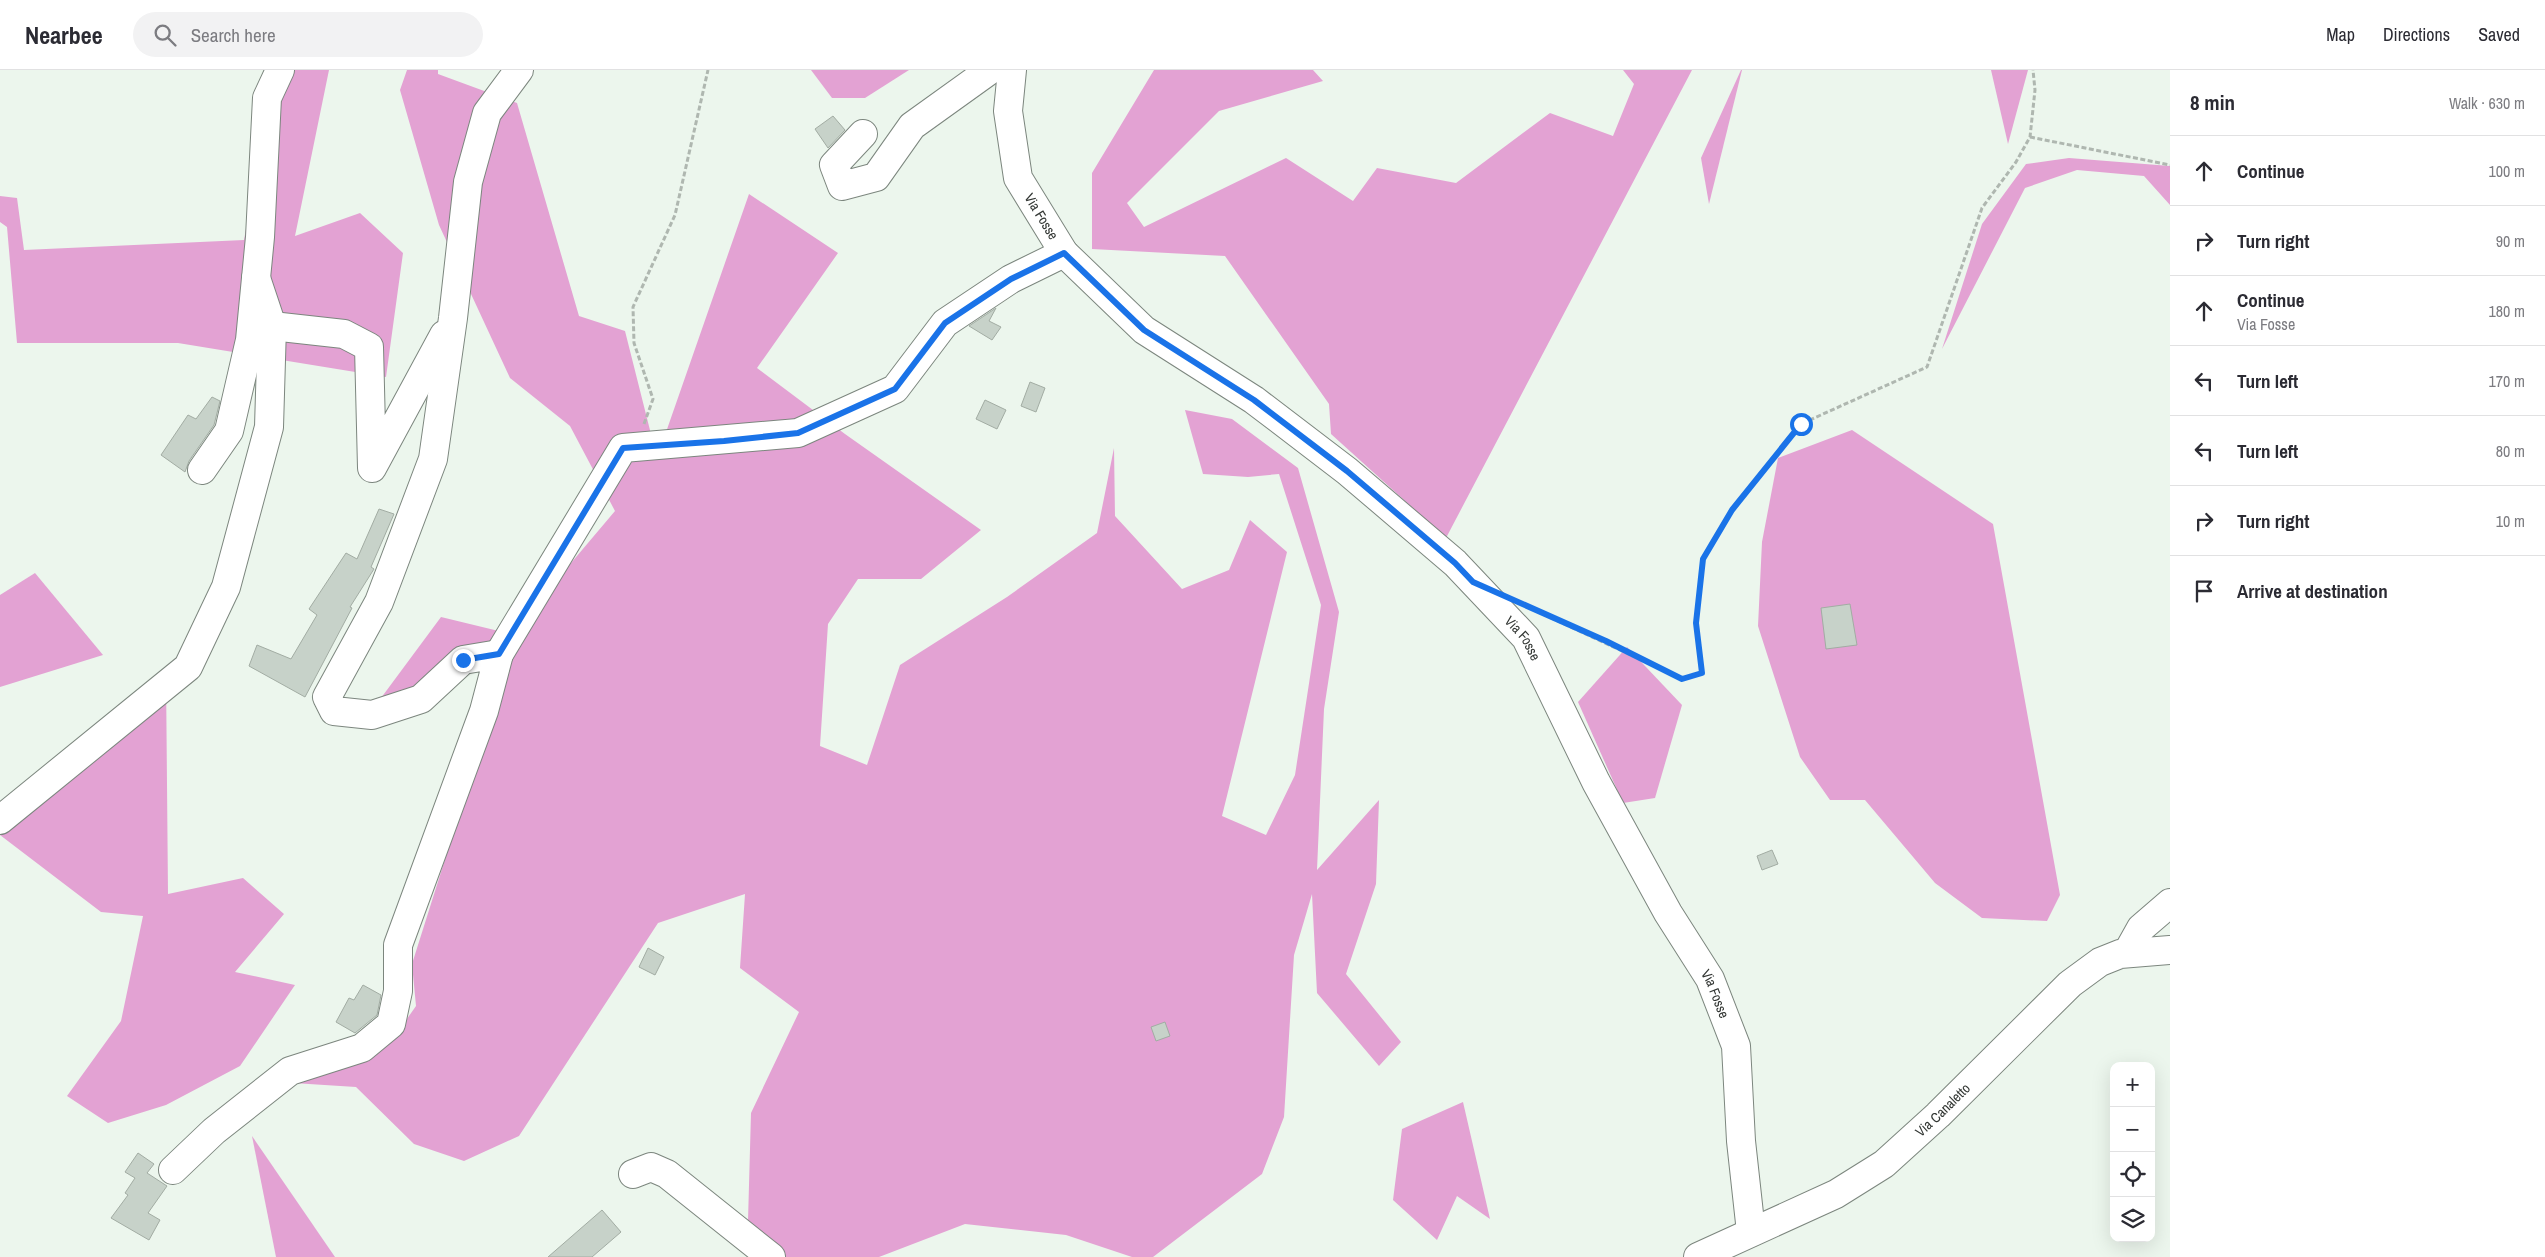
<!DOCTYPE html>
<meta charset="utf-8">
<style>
body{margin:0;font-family:"Archivo Narrow",sans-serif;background:#f2f2f3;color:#2b2b33}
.controls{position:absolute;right:15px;bottom:15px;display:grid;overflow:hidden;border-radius:10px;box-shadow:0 5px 20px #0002}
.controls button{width:45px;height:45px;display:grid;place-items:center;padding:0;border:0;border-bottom:1px solid #e1e1e2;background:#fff;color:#2b2b33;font:25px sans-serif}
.stop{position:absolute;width:15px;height:15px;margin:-11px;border:4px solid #1a73e8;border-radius:50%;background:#fff}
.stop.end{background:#1a73e8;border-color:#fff;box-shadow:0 1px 5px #0008}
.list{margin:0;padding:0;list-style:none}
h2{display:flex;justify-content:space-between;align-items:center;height:65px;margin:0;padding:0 20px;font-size:21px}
h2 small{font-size:16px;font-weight:400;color:#7c7c81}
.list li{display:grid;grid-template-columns:32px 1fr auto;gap:15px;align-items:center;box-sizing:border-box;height:70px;padding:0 20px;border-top:1px solid #e1e1e2}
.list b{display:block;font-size:19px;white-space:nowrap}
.list p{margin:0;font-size:16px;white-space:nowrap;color:#7c7c81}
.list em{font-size:16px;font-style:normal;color:#7c7c81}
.icon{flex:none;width:28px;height:28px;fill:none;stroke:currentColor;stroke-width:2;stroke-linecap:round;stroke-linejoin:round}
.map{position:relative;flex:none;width:2170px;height:1187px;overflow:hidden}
header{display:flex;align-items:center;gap:30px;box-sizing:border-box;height:70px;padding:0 25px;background:#fff;border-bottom:1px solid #e1e1e2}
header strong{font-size:24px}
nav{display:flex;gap:28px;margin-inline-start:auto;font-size:18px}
.search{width:350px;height:45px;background:#f2f2f3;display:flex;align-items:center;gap:12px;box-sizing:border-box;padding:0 18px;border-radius:28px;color:#7c7c81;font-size:19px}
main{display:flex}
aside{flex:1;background:#fff}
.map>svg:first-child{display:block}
.forest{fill:#e3a2d3}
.building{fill:#c7d2c9;stroke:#a2aca3}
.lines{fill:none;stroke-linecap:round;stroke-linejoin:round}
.minor-casing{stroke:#7c867e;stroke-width:30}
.path{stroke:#afb7b0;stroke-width:3;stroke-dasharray:5 2.5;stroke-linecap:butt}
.minor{stroke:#fff;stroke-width:28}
.route{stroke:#1a73e8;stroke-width:6}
.labels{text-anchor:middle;stroke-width:4;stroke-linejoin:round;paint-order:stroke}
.street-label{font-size:14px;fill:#333734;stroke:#ecf6ed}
</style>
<header>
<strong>Nearbee</strong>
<div class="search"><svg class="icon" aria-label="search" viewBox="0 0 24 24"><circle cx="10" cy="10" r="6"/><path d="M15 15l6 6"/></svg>Search here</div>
<nav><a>Map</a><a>Directions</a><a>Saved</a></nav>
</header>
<main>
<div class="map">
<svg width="2170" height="1187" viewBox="0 0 2170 1187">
<rect width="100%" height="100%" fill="#ecf6ed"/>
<g class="forest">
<path d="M 295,0 L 329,0 L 295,166 L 360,143 L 403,183 L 386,307 L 178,273 L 17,273 L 7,157 L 0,152 L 0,126 L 17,128 L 24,180 L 244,170 L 264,59 Z"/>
<path d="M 407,0 L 438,0 L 438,4 L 517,33 L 579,246 L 625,261 L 657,388 L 749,124 L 838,183 L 757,298 L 845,364 L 981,460 L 921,509 L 858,509 L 828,554 L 820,676 L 867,695 L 900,595 L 1007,527 L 1097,463 L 1114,378 L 1115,446 L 1182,519 L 1229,500 L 1250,450 L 1287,482 L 1222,746 L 1266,765 L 1295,705 L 1321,535 L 1279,404 L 1248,407 L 1203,404 L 1185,340 L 1232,349 L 1298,398 L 1339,542 L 1324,639 L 1317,800 L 1379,730 L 1376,814 L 1346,904 L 1401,972 L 1379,996 L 1317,923 L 1312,824 L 1294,885 L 1284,1047 L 1262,1104 L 1153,1187 L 1132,1187 L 1066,1165 L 965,1154 L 879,1187 L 747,1187 L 751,1043 L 799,942 L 740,898 L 745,824 L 658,853 L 519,1066 L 464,1091 L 414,1074 L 356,1017 L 293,1013 L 390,973 L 416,936 L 412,894 L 507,593 L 381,628 L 441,547 L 511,564 L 615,441 L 570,356 L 510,308 L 439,155 L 400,20 Z"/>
<path d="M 811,0 L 909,0 L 865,28 L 832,28 Z"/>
<path d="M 1154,0 L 1313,0 L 1323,11 L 1219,41 L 1127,133 L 1144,157 L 1286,88 L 1353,131 L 1377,98 L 1456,113 L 1550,43 L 1613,66 L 1634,14 L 1623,0 L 1692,0 L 1446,468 L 1331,364 L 1329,334 L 1225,186 L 1092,179 L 1092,103 Z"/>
<path d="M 1741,0 L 1742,0 L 1709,134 L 1701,88 Z"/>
<path d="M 1991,0 L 2028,0 L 2008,74 Z"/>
<path d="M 2069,88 L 2170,96 L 2170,135 L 2144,106 L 2077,100 L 2025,118 L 1942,279 L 1982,154 L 2026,94 Z"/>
<path d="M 1852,360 L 1993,454 L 2060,825 L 2047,851 L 1982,848 L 1935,813 L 1865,730 L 1830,730 L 1800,687 L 1758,556 L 1762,472 L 1778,388 Z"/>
<path d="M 35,503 L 103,585 L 0,617 L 0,525 Z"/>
<path d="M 1627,577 L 1682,635 L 1655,728 L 1623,733 L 1578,632 Z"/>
<path d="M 166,604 L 168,824 L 243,808 L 284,844 L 235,902 L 295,915 L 240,996 L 166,1035 L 108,1053 L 67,1026 L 121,951 L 143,846 L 101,842 L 0,765 L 0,736 Z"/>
<path d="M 1463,1032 L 1490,1149 L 1457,1126 L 1437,1170 L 1393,1130 L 1402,1059 Z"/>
<path d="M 252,1066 L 335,1187 L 276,1187 Z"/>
</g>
<g class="building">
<path d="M 833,46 L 845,60 L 828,78 L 815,59 Z"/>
<path d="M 996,238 L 989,251 L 1001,257 L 992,270 L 969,256 Z"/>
<path d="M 1030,312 L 1045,318 L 1036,342 L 1021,336 Z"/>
<path d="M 212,327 L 220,331 L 214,355 L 189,391 L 185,402 L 161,385 L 188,345 L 196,349 Z"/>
<path d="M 985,330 L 1006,340 L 997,359 L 976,349 Z"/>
<path d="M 379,439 L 394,444 L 371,497 L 374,499 L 350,537 L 352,538 L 305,627 L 249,596 L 257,575 L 291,589 L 317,545 L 309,539 L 346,483 L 357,489 Z"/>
<path d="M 1850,534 L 1857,575 L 1826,579 L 1821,538 Z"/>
<path d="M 1772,780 L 1778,794 L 1762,800 L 1757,786 Z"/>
<path d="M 648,878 L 664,887 L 655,905 L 639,897 Z"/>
<path d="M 363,915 L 381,925 L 377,945 L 355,963 L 336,952 L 349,928 L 354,930 Z"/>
<path d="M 1165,952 L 1170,966 L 1156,971 L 1151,957 Z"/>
<path d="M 138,1083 L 154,1094 L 147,1103 L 167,1116 L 148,1143 L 160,1150 L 149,1170 L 111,1148 L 128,1125 L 125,1123 L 135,1108 L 125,1102 Z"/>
<path d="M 602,1140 L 621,1162 L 592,1187 L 548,1187 Z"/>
</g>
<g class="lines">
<g class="minor-casing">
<g id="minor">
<path id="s1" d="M 1012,0 L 1008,41 L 1018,108 L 1064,183 L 1144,260 L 1254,330 L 1347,401 L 1455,493 L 1526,568 L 1596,712 L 1668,843 L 1710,909 L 1736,976 L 1741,1071 L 1751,1162"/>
<path d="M 863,64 L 834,95 L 842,116 L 876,107 L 912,56 L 990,0"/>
<path d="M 272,256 L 344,264 L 369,277 L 372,398 L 444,265"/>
<path d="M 202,400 L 229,361 L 250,270 L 260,167 L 267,28 L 280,0"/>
<path d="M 499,584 L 623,378 L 798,363 L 895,319 L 945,253 L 1011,209 L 1064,183"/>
<path d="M 0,750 L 188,597 L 226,517 L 269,357 L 272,256 L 256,208"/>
<path d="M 2127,883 L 2141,858 L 2170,833"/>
<path d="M 173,1100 L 214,1061 L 290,1001 L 362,978 L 391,954 L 398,921 L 398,875 L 484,641 L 499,584 L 463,590 L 421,629 L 372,645 L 334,641 L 327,627 L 379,532 L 433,389 L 453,248 L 468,112 L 487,43 L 519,0"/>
<path d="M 633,1104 L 651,1097 L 667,1104 L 771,1187"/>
<path id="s2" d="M 1698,1187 L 1836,1124 L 1884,1094 L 1938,1045 L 2070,914 L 2100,892 L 2120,884 L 2170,880"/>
</g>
</g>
<g class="path">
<path d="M 2030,67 L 2170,95"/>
<path d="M 644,354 L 653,329 L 634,273 L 633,237 L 675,145 L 708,0"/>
<path d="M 1530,538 L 1682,609 L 1702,603 L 1696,553 L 1703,489 L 1732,439 L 1801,354 L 1927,297 L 1982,138 L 2016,92 L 2030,67 L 2035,20 L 2033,0"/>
</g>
<use href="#minor" class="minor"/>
</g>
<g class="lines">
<path class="route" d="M 463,590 L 499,584 L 623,378 L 724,371 L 798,363 L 895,319 L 945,253 L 1011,209 L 1064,183 L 1144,260 L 1254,330 L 1347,401 L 1455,493 L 1473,512 L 1606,571 L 1682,609 L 1702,603 L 1696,553 L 1703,489 L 1732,440 L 1801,354"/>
</g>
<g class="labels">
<g class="street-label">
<text dy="5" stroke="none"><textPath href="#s1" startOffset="154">Via Fosse</textPath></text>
<text dy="5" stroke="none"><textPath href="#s1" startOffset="799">Via Fosse</textPath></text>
<text dy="5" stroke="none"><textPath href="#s1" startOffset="1204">Via Fosse</textPath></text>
<text dy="5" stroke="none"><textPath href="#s2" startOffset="288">Via Canaletto</textPath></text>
</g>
</g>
</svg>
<div class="controls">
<button>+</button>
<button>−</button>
<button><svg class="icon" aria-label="locate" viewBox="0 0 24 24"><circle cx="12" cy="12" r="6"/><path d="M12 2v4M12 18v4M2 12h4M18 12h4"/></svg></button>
<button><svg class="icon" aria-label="layers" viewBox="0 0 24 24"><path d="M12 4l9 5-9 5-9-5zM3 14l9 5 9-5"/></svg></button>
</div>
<div class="stop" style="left:1801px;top:354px"></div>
<div class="stop end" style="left:463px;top:590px"></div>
</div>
<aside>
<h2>8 min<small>Walk · 630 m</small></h2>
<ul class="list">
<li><svg class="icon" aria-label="ahead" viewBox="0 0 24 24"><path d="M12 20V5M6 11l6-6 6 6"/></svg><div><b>Continue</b></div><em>100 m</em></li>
<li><svg class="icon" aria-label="right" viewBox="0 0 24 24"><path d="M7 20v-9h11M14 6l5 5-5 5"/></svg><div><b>Turn right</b></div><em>90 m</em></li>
<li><svg class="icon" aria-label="ahead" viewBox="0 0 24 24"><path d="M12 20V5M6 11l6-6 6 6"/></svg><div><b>Continue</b><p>Via Fosse</p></div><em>180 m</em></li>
<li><svg class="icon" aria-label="left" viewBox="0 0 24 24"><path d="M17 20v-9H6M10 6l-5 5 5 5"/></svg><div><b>Turn left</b></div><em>170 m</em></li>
<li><svg class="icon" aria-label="left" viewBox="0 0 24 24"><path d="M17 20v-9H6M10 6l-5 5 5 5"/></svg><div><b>Turn left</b></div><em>80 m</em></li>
<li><svg class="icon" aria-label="right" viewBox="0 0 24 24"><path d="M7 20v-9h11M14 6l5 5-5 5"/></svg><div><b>Turn right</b></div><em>10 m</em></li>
<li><svg class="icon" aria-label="arrive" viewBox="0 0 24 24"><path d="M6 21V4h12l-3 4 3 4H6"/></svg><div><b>Arrive at destination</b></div></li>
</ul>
</aside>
</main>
